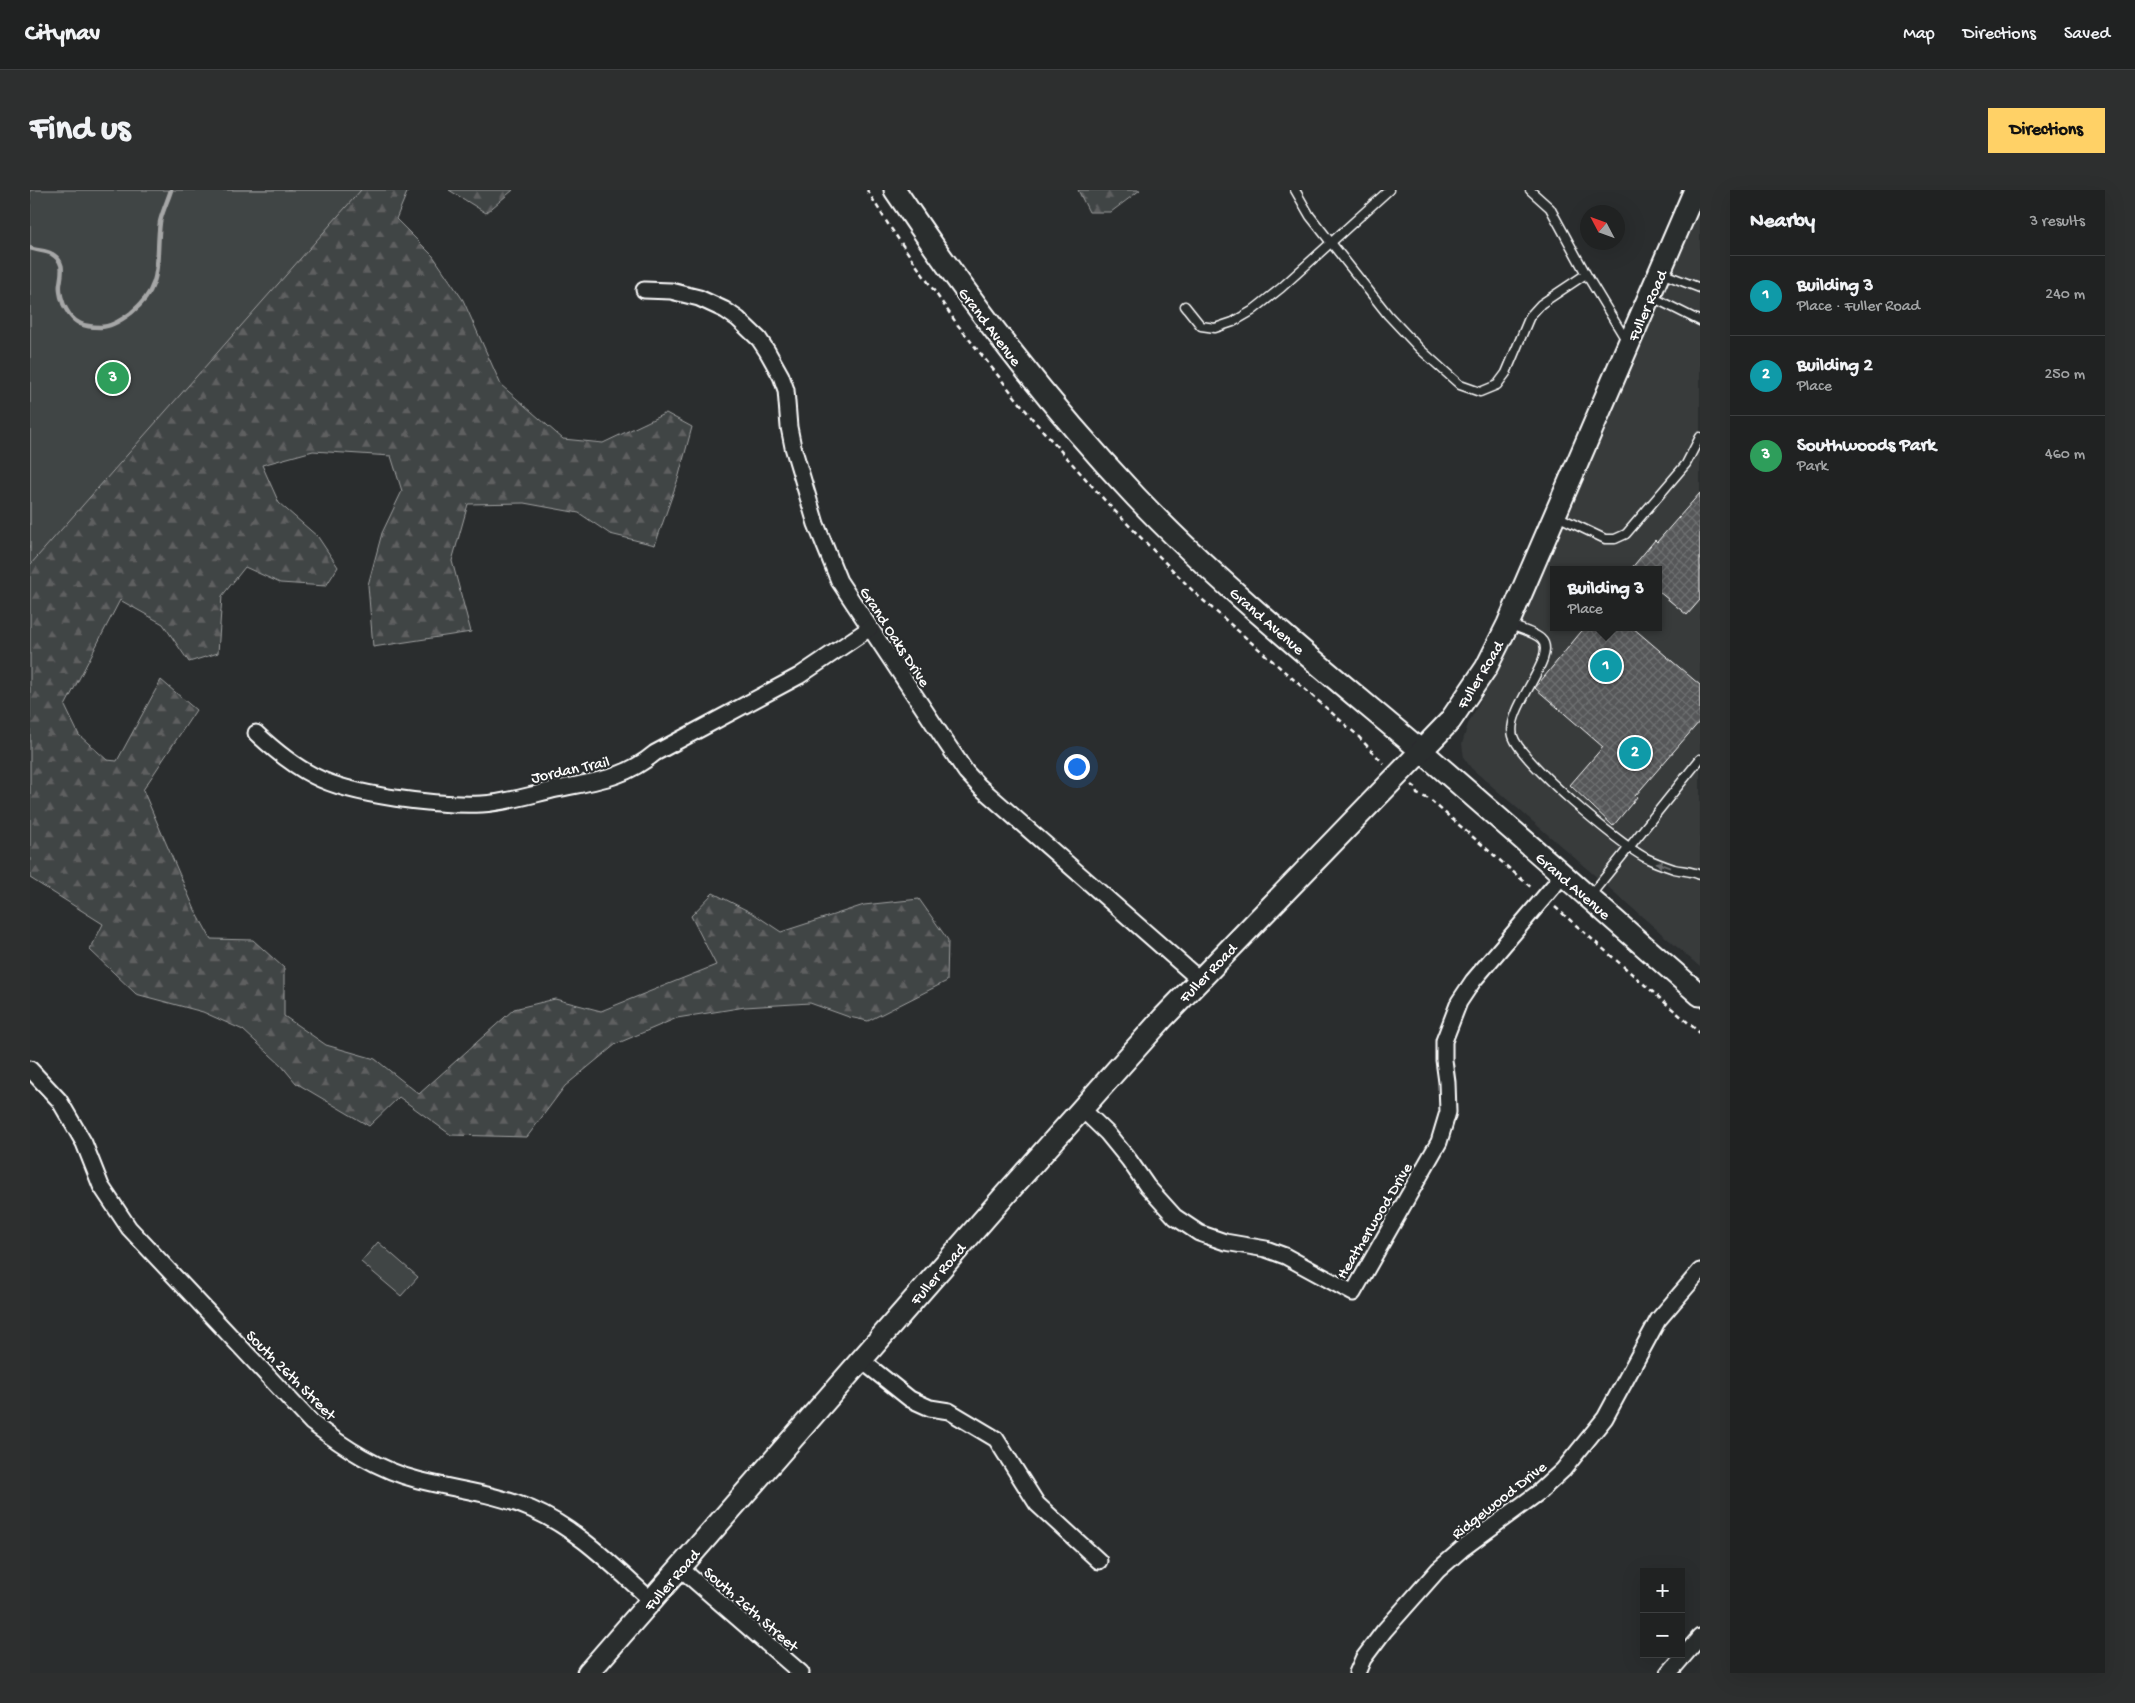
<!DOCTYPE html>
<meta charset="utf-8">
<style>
body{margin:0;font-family:"Gochi Hand",sans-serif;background:#2d2f2f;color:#f1f3f6}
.controls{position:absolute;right:15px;bottom:15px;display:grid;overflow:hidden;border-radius:0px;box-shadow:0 5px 20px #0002}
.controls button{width:45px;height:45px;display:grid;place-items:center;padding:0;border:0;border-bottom:1px solid #3d3f40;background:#202222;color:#f1f3f6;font:25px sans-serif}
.compass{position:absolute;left:1550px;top:15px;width:45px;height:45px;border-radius:50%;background:#202222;box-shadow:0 5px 20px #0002;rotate:311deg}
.you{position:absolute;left:1046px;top:576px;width:18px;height:18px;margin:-12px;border:4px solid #fff;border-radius:50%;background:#1a73e8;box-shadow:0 0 0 8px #1a73e833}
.badge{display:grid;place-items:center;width:32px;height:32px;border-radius:50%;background:#ffd166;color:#fff;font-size:16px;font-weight:700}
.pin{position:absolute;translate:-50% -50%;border:2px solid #fff;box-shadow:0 1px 5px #0006}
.popup{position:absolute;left:1520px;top:376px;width:112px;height:65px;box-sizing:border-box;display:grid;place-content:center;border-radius:0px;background:#202222;filter:drop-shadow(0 1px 4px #0005);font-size:16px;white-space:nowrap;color:#a2a4a5}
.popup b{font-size:19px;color:#f1f3f6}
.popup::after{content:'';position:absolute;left:50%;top:100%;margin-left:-10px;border:10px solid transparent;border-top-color:#202222}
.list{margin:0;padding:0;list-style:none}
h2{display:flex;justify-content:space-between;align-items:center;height:65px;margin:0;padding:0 20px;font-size:21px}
h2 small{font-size:16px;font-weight:400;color:#a2a4a5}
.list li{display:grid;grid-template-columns:32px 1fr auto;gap:15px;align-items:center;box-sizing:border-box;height:80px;padding:0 20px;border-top:1px solid #3d3f40}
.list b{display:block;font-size:19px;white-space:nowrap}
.list p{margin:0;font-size:16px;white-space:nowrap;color:#a2a4a5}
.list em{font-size:16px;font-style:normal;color:#a2a4a5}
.map{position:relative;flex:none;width:1670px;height:1483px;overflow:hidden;border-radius:0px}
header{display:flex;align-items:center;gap:30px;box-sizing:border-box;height:70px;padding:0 25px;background:#202222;border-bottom:1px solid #3d3f40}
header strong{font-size:24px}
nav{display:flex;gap:28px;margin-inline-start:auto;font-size:18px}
.intro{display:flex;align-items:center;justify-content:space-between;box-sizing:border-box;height:120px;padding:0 30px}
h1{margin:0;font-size:35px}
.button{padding:12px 22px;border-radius:0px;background:#ffd166;color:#111;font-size:18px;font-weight:700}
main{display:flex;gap:30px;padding:0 30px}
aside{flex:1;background:#202222;border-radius:0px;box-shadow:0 5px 20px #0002}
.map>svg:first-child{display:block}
.built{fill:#373a3b;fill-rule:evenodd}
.forest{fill:url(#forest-firs);stroke:#a0a2a2}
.green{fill:#414445;stroke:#a0a2a2}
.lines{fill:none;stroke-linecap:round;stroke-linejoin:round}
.stream{stroke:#a6a7a7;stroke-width:4.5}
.building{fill:url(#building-cross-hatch);stroke:#fff}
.lane-casing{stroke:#fff;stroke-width:11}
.street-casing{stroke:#fff;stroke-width:19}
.secondary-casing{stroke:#fff;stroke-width:25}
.path{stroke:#fff;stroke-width:2.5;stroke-dasharray:5 4;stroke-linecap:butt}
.lane{stroke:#2a2d2e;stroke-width:8}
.street{stroke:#2a2d2e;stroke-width:15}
.secondary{stroke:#2a2d2e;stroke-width:21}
.oneway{fill:#6a6c6d}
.labels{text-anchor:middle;stroke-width:4.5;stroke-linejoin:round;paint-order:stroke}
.street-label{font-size:16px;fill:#fff;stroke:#2a2d2e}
</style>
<header>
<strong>Citynav</strong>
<nav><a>Map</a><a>Directions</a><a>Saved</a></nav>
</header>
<div class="intro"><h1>Find us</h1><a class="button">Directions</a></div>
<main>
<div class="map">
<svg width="1670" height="1483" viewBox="0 0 1670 1483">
<defs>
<pattern id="forest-firs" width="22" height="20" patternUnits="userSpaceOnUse" patternTransform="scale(1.25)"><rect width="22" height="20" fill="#414445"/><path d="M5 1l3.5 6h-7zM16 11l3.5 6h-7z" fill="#5e6061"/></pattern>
<pattern id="building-cross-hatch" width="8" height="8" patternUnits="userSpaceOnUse" patternTransform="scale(1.25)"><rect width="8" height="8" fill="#555758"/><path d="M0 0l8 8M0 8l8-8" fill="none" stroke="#6e7071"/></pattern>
</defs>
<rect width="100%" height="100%" fill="#2a2d2e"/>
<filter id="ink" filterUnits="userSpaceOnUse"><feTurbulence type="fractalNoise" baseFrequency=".02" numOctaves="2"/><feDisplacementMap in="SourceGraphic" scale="10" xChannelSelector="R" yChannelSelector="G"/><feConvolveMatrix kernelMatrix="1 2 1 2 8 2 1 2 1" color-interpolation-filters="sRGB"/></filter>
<g filter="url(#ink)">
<path class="built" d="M 1670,17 L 1670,777 L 1441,578 L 1434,568 L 1432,554 L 1438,534 L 1471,471 ZM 1524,380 L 1628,380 L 1628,437 L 1524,437 Z"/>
<g class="forest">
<path d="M 153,0 L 378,0 L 366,29 L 403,66 L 433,110 L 471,195 L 533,249 L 573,253 L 636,223 L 662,237 L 648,289 L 625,355 L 580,344 L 549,323 L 494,313 L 438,314 L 422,371 L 441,442 L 343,457 L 338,395 L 352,343 L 372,301 L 361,266 L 283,261 L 232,275 L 249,313 L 288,347 L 308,377 L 296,396 L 250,393 L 215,377 L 192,406 L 188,463 L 159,472 L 133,434 L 90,410 L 35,516 L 49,545 L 77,570 L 87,571 L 131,490 L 166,520 L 113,600 L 165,720 L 181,749 L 223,750 L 254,778 L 254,826 L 296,855 L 345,869 L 389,904 L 484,819 L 525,809 L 571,821 L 686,775 L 661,726 L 683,703 L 724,724 L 751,742 L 834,715 L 889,709 L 918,750 L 917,791 L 838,831 L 819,827 L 780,813 L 715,817 L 647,828 L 586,854 L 535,896 L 497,947 L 421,945 L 369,907 L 339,936 L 266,893 L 251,875 L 213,840 L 173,822 L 106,804 L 60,760 L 73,734 L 0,688 L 0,100 Z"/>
<path d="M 419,0 L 483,0 L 456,23 Z"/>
<path d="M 1048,0 L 1110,0 L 1081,22 L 1059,22 Z"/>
</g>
<g class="green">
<path d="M 0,0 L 331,0 L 0,375 Z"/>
<path d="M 348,1052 L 388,1087 L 371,1106 L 331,1072 Z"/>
</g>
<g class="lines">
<path class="stream" d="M 0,58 C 7,61 16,60 22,64 C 35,72 32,81 30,94 C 29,101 32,113 36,119 C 44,134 54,137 70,137 C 81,137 93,129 101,123 C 135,96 125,70 130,32 C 132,22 138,10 141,0"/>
</g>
<g class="building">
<path d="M 1670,303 L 1670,410 L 1657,425 L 1628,401 L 1628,380 L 1600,380 L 1625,350 L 1627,352 Z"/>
<path d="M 1555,437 L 1602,437 L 1670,495 L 1670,531 L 1605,606 L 1607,607 L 1583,636 L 1540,595 L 1573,557 L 1505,498 Z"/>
</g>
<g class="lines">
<g class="lane-casing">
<g id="lane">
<path d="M 1265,0 L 1280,26 L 1358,125 L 1390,159 L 1430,195 L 1450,202 L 1467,195 L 1476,183 L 1500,126 L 1511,114 L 1556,84"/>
<path d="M 1500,0 L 1520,18 L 1556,84 L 1596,150"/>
<path d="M 1631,83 L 1670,98"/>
<path d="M 1620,106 L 1670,131"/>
<path d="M 1155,116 L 1171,136 L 1185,138 L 1203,132 L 1222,121 L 1251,98 L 1359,0"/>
<path d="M 1527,326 L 1575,349 L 1585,349 L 1596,344 L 1656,274 L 1670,247"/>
<path d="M 1480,435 C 1487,438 1506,443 1511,449 C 1530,466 1475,518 1483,546 C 1490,571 1590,655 1616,668 C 1624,672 1635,676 1644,679 C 1653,681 1662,681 1670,685"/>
<path d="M 1560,706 L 1670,569"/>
</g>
</g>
<g class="street-casing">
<g id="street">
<path d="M 614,100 L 641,101 L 669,108 L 695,120 L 708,129 L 729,149 L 737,161 L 751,186 L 756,200 L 759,237 L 763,257 L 786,334 L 809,391 L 915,551 L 936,582 L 950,597 L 1170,790"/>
<path d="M 226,543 C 244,560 262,575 284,586 C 322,606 409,616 452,614 C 475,613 504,604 527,599 C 565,591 594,589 625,563 L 769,486 L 840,438"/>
<path d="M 0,879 L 29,910 L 54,953 L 71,996 L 99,1038 L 282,1233 C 314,1257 348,1280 388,1290 C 427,1300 464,1303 501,1319 C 548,1339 584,1377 621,1410"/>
<path d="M 1052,919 L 1077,943 L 1099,970 L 1117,996 L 1145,1027 L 1169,1043 L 1195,1052 L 1236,1059 L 1255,1066 L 1323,1103 L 1409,952 L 1418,922 L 1417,892 L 1414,870 L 1414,851 L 1429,812 L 1443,791 L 1533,685"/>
<path d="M 831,1170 L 880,1209 L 900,1218 L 919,1221 L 966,1249 L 1007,1314 L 1069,1371"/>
<path d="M 650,1378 L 771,1483"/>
<path d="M 1327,1483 L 1333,1469 L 1354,1441 L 1408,1380 L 1432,1359 L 1508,1303 L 1533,1280 L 1575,1228 L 1628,1130 L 1670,1081"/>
<path d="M 1639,1483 L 1670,1447"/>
</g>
</g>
<g class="secondary-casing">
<g id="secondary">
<path d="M 865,0 C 939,110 1015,211 1106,307 C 1193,398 1293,478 1389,559 C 1483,640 1576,723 1670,805"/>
<path d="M 558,1483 L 976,1004 L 1133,828 L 1420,531 L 1456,478 L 1478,434 L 1665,0"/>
</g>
</g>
<g class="path">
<path d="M 837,0 L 858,34 L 927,134 L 1005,232 L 1079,315 L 1167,405 L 1326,544 L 1354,574"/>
<path d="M 1382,595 L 1386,598 L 1387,604 L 1399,609 L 1503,699"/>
<path d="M 1525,717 L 1670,843"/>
</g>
<use href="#lane" class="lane"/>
<use href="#street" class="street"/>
<use href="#secondary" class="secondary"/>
</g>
<defs><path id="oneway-solid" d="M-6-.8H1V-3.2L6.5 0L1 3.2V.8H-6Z" transform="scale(1.25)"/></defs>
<use class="oneway" href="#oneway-solid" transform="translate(1633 675) rotate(-160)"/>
</g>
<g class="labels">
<g class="street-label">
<text transform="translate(1616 115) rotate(-66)" y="6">Fuller Road</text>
<text transform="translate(961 136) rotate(53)" y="6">Grand Avenue</text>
<text transform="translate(1238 430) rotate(41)" y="6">Grand Avenue</text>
<text transform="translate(866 446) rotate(57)" y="6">Grand Oaks Drive</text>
<text transform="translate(1449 484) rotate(-59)" y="6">Fuller Road</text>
<text transform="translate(540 578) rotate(-12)" y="6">Jordan Trail</text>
<text transform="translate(1544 695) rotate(41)" y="6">Grand Avenue</text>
<text transform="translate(1177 782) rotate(-46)" y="6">Fuller Road</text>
<text transform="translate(1343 1030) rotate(-59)" y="6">Heatherwood Drive</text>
<text transform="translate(907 1083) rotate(-49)" y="6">Fuller Road</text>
<text transform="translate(262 1184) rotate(45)" y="6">South 26th Street</text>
<text transform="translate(1468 1309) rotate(-38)" y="6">Ridgewood Drive</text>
<text transform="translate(641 1389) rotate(-49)" y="6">Fuller Road</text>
<text transform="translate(722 1418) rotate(41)" y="6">South 26th Street</text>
</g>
</g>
</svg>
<div class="controls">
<button>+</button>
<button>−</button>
</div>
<svg class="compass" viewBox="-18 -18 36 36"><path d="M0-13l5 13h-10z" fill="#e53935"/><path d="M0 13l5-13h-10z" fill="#a2a4a5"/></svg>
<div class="you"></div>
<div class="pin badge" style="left:1576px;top:476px;background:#0f9aa8">1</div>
<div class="popup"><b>Building 3</b>Place</div>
<div class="pin badge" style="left:1605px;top:563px;background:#0f9aa8">2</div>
<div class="pin badge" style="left:83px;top:188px;background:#2e9e5b">3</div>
</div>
<aside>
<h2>Nearby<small>3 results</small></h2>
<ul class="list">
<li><span class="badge" style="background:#0f9aa8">1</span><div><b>Building 3</b><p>Place · Fuller Road</p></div><em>240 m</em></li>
<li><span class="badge" style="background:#0f9aa8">2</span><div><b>Building 2</b><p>Place</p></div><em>250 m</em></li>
<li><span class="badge" style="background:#2e9e5b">3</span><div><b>Southwoods Park</b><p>Park</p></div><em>460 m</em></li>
</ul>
</aside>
</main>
